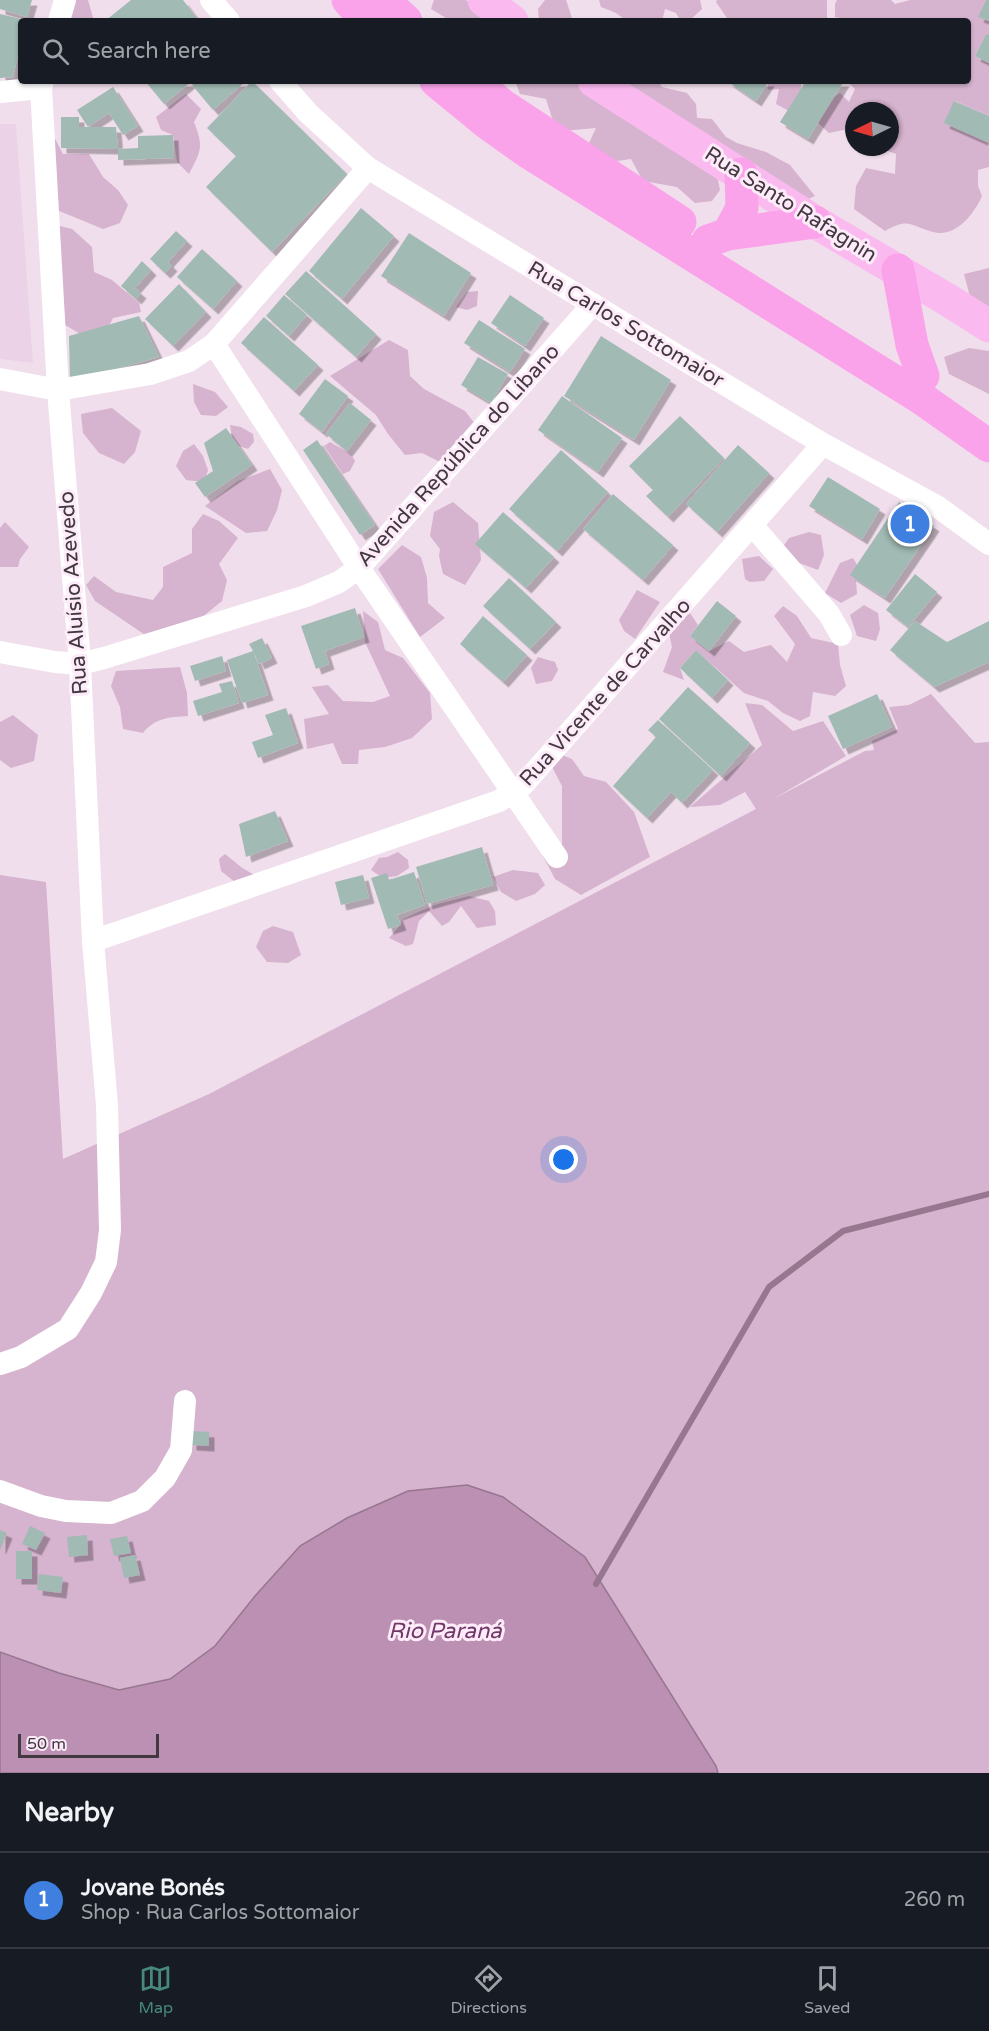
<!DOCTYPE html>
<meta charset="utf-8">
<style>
body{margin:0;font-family:"Varela Round",sans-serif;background:#20242c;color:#f1f3f6}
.compass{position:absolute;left:845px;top:102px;width:54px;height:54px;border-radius:50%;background:#171b24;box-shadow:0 2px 4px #0004;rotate:265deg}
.scale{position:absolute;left:18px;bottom:15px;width:141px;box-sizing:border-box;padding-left:6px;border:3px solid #41393f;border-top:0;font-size:16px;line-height:21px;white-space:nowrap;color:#41393f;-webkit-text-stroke:4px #feebfa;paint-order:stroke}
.you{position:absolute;left:564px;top:1160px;width:21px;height:21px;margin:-15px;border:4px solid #fff;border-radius:50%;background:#1a73e8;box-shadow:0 0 0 9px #1a73e833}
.badge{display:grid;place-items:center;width:39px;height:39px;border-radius:50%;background:#478a7d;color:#fff;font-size:20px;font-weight:700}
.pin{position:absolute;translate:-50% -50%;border:3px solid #fff;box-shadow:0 2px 6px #0006}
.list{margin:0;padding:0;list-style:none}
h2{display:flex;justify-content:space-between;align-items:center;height:78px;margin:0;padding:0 24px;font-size:26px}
h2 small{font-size:20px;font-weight:400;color:#9ea1a6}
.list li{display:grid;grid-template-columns:39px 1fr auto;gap:18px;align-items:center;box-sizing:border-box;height:96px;padding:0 24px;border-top:2px solid #363941}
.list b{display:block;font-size:22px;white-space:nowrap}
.list p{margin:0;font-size:20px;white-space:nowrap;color:#9ea1a6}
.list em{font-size:20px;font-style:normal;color:#9ea1a6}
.icon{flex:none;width:33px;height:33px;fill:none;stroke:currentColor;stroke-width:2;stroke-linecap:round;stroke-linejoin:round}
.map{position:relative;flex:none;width:989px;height:1773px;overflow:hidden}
.search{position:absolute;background:#171b24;box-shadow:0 2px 4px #0004;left:18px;right:18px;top:18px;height:66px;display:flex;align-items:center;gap:15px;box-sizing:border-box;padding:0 21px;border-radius:6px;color:#9ea1a6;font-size:22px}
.sheet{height:174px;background:#171b24}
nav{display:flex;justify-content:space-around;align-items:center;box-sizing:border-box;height:84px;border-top:2px solid #363941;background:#171b24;font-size:16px;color:#9ea1a6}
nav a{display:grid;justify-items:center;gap:3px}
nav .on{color:#478a7d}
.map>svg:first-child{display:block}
.built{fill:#ecd2e6}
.green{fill:#d6b3ce}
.water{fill:#bc90b2;stroke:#977690;stroke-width:1.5}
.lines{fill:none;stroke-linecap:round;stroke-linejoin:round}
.stream{stroke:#977690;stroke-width:6}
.building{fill:#a1bab4;filter:url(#shadow)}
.minor{stroke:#fff;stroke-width:22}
.primary{stroke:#fbbaef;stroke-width:33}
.trunk{stroke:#faa3ea;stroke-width:33}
.labels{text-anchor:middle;stroke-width:6;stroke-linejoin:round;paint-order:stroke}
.street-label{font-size:21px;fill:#41393f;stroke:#feebfa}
.water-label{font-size:22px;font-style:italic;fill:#703866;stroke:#feebfa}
</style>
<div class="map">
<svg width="989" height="1773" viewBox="0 0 989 1773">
<defs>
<filter id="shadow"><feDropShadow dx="5.5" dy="5.5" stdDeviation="0" flood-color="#0004"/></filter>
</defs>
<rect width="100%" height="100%" fill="#f1deec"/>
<path class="built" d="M 0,124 L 16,124 L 33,363 L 0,359 Z"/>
<g class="green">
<path d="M 71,0 L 88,0 L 94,21 L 66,21 Z"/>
<path d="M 434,0 L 465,0 L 484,8 L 488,21 L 451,21 L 431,9 Z"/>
<path d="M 545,0 L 566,0 L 573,21 L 539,21 L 538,9 Z"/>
<path d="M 599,0 L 700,0 L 702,9 L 689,21 L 681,21 L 676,13 L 665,9 L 662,21 L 627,21 L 616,13 L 601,7 Z"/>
<path d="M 717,0 L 827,0 L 827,17 L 829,21 L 729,21 L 716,2 Z"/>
<path d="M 837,0 L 891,0 L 895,4 L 910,0 L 986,0 L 979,16 L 989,21 L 989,35 L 986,34 L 975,56 L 989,63 L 989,116 L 955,101 L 945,123 L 987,142 L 989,148 L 989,167 L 978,170 L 978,186 L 982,196 C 974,214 956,238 933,232 C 910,226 909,217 885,231 L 854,209 L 856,186 L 866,168 L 895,174 L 896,154 L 877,147 L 890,147 L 890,111 L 854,111 L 854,125 L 848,129 L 829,133 L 817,122 L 824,103 L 840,93 L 849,102 L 855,89 L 847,81 L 968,81 L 968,21 L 854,21 L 835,17 L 835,4 Z"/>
<path d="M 515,81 L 590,81 L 716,171 L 720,190 L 712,201 L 695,203 L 677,187 L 643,181 L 631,159 L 617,161 L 588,145 L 596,128 L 562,131 L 552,118 L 546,99 L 520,94 Z"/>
<path d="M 613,81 L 658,81 L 662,87 L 687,93 L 696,104 L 697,118 L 712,119 L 726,137 L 737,143 L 766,152 L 790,165 L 815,196 L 806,200 Z"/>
<path d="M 767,81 L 801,81 L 802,102 L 789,111 L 776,104 L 779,89 L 768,90 Z"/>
<path d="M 186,94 L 201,109 L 194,122 C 204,147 201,151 189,174 L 177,162 L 173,135 L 161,130 L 156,117 Z"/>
<path d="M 52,133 L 63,154 L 89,154 L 103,177 L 118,190 L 128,205 L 120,223 L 103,229 L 52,208 Z"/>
<path d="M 52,224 L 72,229 L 92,247 L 94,272 L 112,280 L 139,303 L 141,312 L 113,318 L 106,332 L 87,338 L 65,325 Z"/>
<path d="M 989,268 L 989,335 L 974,312 L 964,274 Z"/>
<path d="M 478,291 L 477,306 L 467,310 L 456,307 L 467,292 Z"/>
<path d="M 389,340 L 408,350 L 410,376 L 424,389 L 465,411 L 475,424 L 442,463 L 422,453 L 405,455 L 388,434 L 376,415 L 330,376 Z"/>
<path d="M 969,348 L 989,351 L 989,394 L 949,374 L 944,357 Z"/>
<path d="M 193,384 L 215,392 L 228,407 L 216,416 L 201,415 L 194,402 Z"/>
<path d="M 112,408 L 141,431 L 135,452 L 124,464 L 99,453 L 83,433 L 81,414 Z"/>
<path d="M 230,425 L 241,427 L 253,434 L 254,442 L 248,449 L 233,444 Z"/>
<path d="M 330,442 L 351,454 L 355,461 L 350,471 L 343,474 L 324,446 Z"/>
<path d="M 194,444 L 203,456 L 208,470 L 204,482 L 186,480 L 176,466 L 183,451 Z"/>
<path d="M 270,469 L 282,490 L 277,510 L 267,531 L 246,533 L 205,506 L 238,481 Z"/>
<path d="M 453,502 L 478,523 L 481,560 L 465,585 L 443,574 L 439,556 L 440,549 L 430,536 L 434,512 Z"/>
<path d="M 203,514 L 219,521 L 238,538 L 219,564 L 227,580 L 222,601 L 180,635 L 160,645 L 95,601 L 86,585 L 94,576 L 116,592 L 153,600 L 163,587 L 163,567 L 192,553 L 192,529 Z"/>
<path d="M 5,522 L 29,547 L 20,559 L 18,567 L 0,567 L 0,528 Z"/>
<path d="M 809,532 L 821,535 L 824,555 L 818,570 L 799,563 L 780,551 L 789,538 Z"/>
<path d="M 402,545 L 421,557 L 427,578 L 428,603 L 445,618 L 420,637 L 378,569 Z"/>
<path d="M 759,556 L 773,569 L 764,581 L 750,582 L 745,579 L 742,559 Z"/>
<path d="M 853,558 L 861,572 L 856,580 L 857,594 L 841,603 L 825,593 L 840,563 Z"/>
<path d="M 637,590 L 660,602 L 635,639 L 624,631 L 619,620 Z"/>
<path d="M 864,605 L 878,613 L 880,629 L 876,641 L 857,636 L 850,615 Z"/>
<path d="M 783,606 L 797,616 L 811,638 L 838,644 L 840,665 L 846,686 L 835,696 L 813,692 L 810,716 L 800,721 L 783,713 L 768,701 L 744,693 L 696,650 L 680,668 L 684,680 L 663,672 L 672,647 L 669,633 L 674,615 L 690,613 L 698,625 L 690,636 L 709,651 L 729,641 L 744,652 L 771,645 L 787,662 L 795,644 L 774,616 Z"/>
<path d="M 363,611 L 378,622 L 385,650 L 403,658 L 430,693 L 432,719 L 412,738 L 385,747 L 359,750 L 358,764 L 342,764 L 333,743 L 307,749 L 304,719 L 329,714 L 312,687 L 328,685 L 343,701 L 373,702 L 390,696 L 365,642 Z"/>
<path d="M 538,657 L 555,662 L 558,670 L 552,681 L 536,684 L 531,668 Z"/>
<path d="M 180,667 L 187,693 L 188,716 C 169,717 155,718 143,733 L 123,729 L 120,707 L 111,686 L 116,671 Z"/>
<path d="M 931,694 L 975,743 L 989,742 L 989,1773 L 718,1773 L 716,1766 L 585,1557 L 300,1546 L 255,1596 L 215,1646 L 170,1679 L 119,1690 L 59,1673 L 0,1652 L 0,875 L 46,882 L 63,1159 L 209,1094 L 756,809 L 745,792 L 720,805 L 690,807 L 762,745 L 745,703 L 762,705 L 793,731 L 823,721 L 846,756 L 775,798 L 865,751 L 874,750 L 872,741 L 898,729 L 889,707 L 909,705 Z"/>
<path d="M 13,715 L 38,735 L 34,761 L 11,768 L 0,760 L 0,722 Z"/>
<path d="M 557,753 L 572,759 L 584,776 L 606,782 L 634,812 L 650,857 L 581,895 L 555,879 L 543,856 L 562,844 L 562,786 L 550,763 Z"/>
<path d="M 398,852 L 408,860 L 409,868 L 397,876 L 383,878 L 371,870 L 379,858 L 387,857 Z"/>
<path d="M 225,854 L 241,867 L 256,876 L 235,882 L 221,871 L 219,859 Z"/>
<path d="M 513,870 L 538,873 L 545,885 L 535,894 L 516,901 L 501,892 L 493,877 Z"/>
<path d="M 469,896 L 489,901 L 495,911 L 496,925 L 477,928 L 461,906 L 449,922 L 442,926 L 429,911 L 419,921 L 413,944 L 406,946 L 389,938 L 398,928 L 403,919 L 434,905 Z"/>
<path d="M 273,926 L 293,932 L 301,955 L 288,963 L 267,962 L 256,947 L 263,931 Z"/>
</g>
<path class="water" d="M 467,1485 L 503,1497 L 585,1557 L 716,1766 L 718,1773 L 0,1773 L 0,1652 L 59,1673 L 119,1690 L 170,1679 L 215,1646 L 255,1596 L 300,1546 L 347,1518 L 408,1491 Z"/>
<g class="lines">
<path class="stream" d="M 596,1584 L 769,1287 L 843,1231 L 989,1194"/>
</g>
<g class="building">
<path d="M 0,0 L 32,0 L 27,17 L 0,9 Z"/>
<path d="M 131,0 L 183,0 L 196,17 L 191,21 L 105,21 Z"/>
<path d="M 986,0 L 989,0 L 989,21 L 978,17 Z"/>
<path d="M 0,14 L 21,19 L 21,41 L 13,77 L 0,78 Z"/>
<path d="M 986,34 L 989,35 L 989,63 L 975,56 Z"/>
<path d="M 145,81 L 192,81 L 164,104 Z"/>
<path d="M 196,81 L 246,81 L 213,110 L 192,85 Z"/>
<path d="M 252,81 L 347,174 L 272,252 L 206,187 L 236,156 L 207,128 Z"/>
<path d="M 727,81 L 769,81 L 756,101 Z"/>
<path d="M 806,81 L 844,81 L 808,139 L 780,122 Z"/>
<path d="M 113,87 L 138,126 L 123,135 L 109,113 L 88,127 L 77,110 Z"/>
<path d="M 954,101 L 989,116 L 989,137 L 987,142 L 944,123 Z"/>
<path d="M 61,117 L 79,117 L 79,127 L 116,127 L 118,149 L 61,148 Z"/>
<path d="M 173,135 L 174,158 L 118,160 L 118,149 L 138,148 L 138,136 Z"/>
<path d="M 361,208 L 394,236 L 342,299 L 309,271 Z"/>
<path d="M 176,231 L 187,241 L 168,262 L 172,266 L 165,273 L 150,259 Z"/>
<path d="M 409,233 L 471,273 L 444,316 L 381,276 Z"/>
<path d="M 202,249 L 237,281 L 213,309 L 177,277 Z"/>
<path d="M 142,261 L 151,270 L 135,288 L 141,293 L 136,299 L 121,286 Z"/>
<path d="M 306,271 L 376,334 L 356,357 L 285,294 Z"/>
<path d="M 179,284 L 206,312 L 173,346 L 145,319 Z"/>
<path d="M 284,295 L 307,315 L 289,336 L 266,316 Z"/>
<path d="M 510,295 L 544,318 L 525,346 L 491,323 Z"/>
<path d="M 139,316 L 159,357 L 70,382 L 69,336 Z"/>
<path d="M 264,317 L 318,365 L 294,391 L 241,343 Z"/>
<path d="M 479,320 L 525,349 L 510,372 L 464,343 Z"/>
<path d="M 601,336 L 671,380 L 634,440 L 564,396 Z"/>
<path d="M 478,357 L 508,374 L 491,403 L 461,385 Z"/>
<path d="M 325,379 L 348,396 L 322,432 L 299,414 Z"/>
<path d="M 562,396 L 622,438 L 598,472 L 538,430 Z"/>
<path d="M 350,403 L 371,420 L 347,451 L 326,434 Z"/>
<path d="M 680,416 L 724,458 L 668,517 L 646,496 L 653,490 L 629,466 Z"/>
<path d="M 226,428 L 252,465 L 205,497 L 195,483 L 213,471 L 204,443 Z"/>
<path d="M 317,440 L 375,525 L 360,535 L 303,450 Z"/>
<path d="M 738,445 L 769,473 L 717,532 L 686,504 Z"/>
<path d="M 561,450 L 608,492 L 557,551 L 509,509 Z"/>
<path d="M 828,477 L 880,509 L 862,539 L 809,506 Z"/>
<path d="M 613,494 L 673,545 L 643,580 L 583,529 Z"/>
<path d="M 899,502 L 934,526 L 885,598 L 850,575 Z"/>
<path d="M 503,512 L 554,557 L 526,588 L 475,544 Z"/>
<path d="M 915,574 L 937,592 L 908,627 L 886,610 Z"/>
<path d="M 509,578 L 556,622 L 530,649 L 483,606 Z"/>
<path d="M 717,601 L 736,616 L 709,651 L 690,636 Z"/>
<path d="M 355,608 L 364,637 L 325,651 L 329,664 L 316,669 L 301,626 Z"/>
<path d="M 483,616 L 527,655 L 503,682 L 460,644 Z"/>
<path d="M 915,621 L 947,642 L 989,621 L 989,662 L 934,687 L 890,650 Z"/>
<path d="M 262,638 L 272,658 L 259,664 L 254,653 L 268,695 L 242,703 L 227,660 L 253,651 L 249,644 Z"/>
<path d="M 696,650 L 728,680 L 712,698 L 680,668 Z"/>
<path d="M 222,656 L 226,671 L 195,681 L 190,666 Z"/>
<path d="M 232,681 L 239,703 L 198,716 L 193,701 L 222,692 L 219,684 Z"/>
<path d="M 688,687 L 750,743 L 721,776 L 659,719 Z"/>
<path d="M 877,694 L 892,727 L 843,749 L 828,716 Z"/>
<path d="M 286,708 L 298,743 L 258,758 L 252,742 L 273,735 L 265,715 Z"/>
<path d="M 658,720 L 713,770 L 682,803 L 671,792 L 647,818 L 613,786 L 656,737 L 648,730 Z"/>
<path d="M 275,811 L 288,841 L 246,857 L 239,824 Z"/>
<path d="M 482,847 L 493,885 L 427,904 L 416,867 Z"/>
<path d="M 414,872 L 425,905 L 397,915 L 401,925 L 388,929 L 371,878 L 387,873 L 389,880 Z"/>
<path d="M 363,875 L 369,898 L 341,905 L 335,882 Z"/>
<path d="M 191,1431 L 209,1432 L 209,1446 L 191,1445 Z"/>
<path d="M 30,1526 L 45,1533 L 36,1550 L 22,1544 Z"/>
<path d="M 0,1530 L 7,1533 L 0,1550 Z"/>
<path d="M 87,1535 L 88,1555 L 69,1557 L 67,1537 Z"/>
<path d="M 127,1536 L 131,1553 L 114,1556 L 110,1539 Z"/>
<rect x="16" y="1551" width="16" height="28"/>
<path d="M 135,1555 L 140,1575 L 124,1578 L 120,1558 Z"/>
<path d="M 39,1574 L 63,1577 L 61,1593 L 37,1590 Z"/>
</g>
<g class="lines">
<g class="minor">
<path d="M 211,0 L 229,21"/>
<path d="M 59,21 L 65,0"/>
<path d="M 280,81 L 308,113 L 368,168 L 823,444 L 938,507 L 989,544"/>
<path d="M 0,92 L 41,88"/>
<path d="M 214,344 L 359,568 L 557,857"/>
<path d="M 0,379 L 58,390 L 150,374 L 189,361 L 214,344 L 368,168"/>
<path d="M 752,525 L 829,614 L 841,635"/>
<path d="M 0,652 L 55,662 L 80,664 L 104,658 L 306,596 L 339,582 L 359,568 L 593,304"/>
<path d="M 93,941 L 499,801 L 523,785 L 823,444"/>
<path d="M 0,1364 L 21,1357 L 68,1329 L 91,1293 L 106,1262 L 110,1230 L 107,1105 L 93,941 L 80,664 L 58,390 L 41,88 L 43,81"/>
<path d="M 0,1491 L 41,1506 L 66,1511 L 111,1513 L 142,1501 L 165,1478 L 181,1450 L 185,1401"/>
</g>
<g class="primary">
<path d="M 484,0 L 512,21"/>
<path d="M 594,81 L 815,222 L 948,300 L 989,326"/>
</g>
<g class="trunk">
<path d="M 348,0 L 367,21"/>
<path d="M 383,0 L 406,21"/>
<path d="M 436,81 L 486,122 L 528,152 L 921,398 L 989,446"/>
<path d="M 474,81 L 502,105 L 680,222"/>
<path d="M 728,234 L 742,208 L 741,174"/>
<path d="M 708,241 L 728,234 L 815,222"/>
<path d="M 898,270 L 912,345 L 923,376"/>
</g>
</g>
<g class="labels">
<g class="street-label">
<text transform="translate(791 204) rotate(32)" y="7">Rua Santo Rafagnin</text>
<text transform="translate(626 324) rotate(31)" y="7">Rua Carlos Sottomaior</text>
<text transform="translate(458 455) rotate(-48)" y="7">Avenida República do Líbano</text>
<text transform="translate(73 593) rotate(-94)" y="7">Rua Aluísio Azevedo</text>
<text transform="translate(605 692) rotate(-48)" y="7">Rua Vicente de Carvalho</text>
</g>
<g class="water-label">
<text x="445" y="1638">Rio Paraná</text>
</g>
</g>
</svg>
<svg class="compass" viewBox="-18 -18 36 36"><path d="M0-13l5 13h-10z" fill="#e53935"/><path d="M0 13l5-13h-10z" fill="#9ea1a6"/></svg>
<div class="scale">50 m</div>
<div class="you"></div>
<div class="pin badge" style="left:910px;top:524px;background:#3f7fe0">1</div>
<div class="search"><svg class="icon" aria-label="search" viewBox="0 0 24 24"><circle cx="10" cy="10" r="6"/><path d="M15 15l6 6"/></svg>Search here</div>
</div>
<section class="sheet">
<h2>Nearby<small></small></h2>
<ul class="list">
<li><span class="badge" style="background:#3f7fe0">1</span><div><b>Jovane Bonés</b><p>Shop · Rua Carlos Sottomaior</p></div><em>260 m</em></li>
</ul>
</section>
<nav>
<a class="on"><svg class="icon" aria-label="map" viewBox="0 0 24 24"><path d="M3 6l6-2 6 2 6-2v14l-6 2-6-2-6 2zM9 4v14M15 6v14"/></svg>Map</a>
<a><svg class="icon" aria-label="directions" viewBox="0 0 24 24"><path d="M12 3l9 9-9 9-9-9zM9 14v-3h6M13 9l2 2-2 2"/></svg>Directions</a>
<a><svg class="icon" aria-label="saved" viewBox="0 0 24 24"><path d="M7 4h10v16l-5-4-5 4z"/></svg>Saved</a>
</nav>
